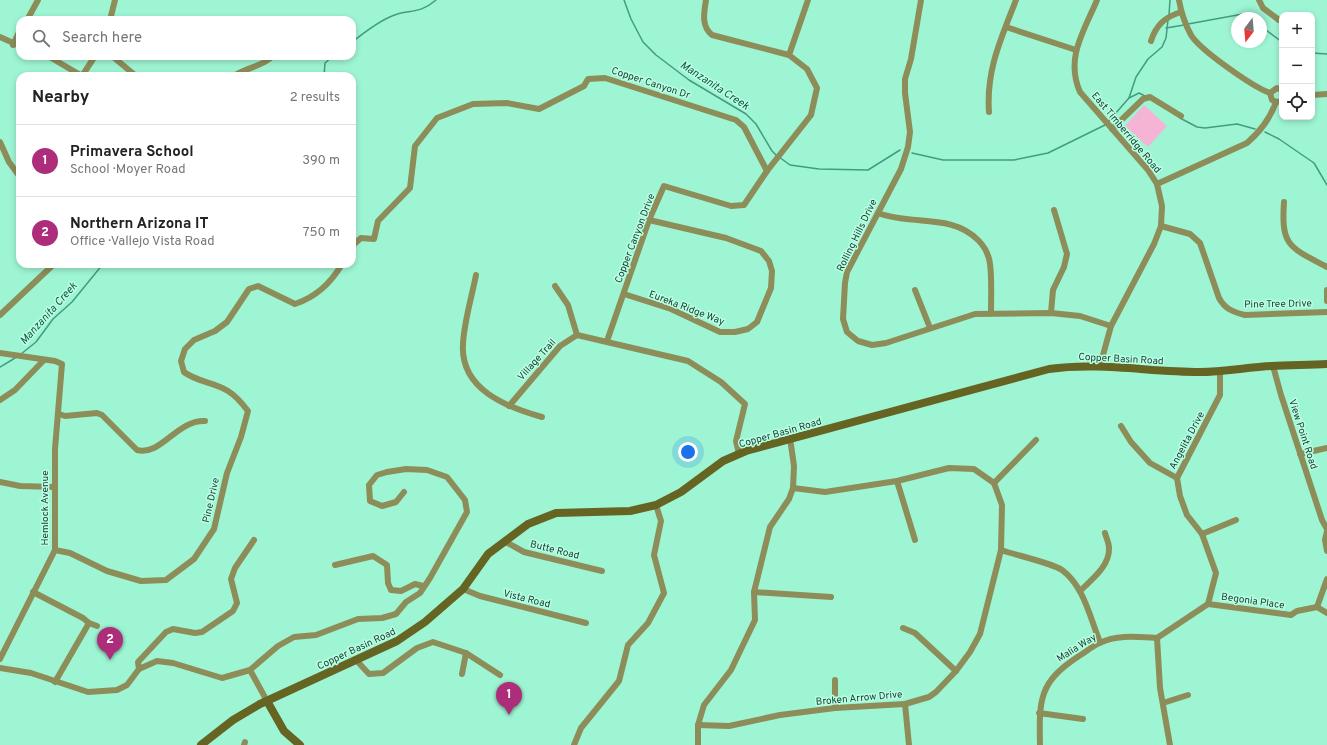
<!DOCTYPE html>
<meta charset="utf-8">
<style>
body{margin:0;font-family:Overpass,sans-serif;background:#f6f6f6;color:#222}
.controls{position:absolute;right:12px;top:12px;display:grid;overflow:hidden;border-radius:8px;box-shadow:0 2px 6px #0003}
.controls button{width:36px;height:36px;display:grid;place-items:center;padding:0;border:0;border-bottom:1px solid #e0e0e0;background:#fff;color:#222;font:20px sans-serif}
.compass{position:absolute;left:1231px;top:12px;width:36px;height:36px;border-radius:50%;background:#fff;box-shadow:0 2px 6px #0003;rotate:196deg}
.you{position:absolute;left:688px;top:452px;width:14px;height:14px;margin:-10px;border:3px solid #fff;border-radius:50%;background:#1a73e8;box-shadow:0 0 0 6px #1a73e833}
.badge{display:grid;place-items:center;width:26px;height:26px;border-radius:50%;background:#ad2d7b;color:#fff;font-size:13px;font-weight:700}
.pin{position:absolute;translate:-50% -33px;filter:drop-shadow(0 1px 2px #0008)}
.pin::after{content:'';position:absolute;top:21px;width:14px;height:12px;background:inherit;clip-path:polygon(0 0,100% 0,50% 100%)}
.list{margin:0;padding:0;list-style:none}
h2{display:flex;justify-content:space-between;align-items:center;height:52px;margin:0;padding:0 16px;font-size:17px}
h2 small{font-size:13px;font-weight:400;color:#767676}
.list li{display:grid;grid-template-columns:26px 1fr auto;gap:12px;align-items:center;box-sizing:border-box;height:72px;padding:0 16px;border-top:1px solid #e0e0e0}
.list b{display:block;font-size:15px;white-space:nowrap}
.list p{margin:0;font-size:13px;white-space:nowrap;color:#767676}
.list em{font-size:13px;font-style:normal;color:#767676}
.icon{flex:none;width:22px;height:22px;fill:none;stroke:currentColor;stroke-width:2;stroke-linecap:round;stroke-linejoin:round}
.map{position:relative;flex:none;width:1327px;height:745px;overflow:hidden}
.search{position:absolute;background:#fff;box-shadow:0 2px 6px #0003;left:16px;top:16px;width:340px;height:44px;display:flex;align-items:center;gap:10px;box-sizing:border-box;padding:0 14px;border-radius:12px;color:#767676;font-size:15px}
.panel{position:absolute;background:#fff;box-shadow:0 2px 6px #0003;left:16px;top:72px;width:340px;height:196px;border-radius:12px}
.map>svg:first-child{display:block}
.park{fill:#f6b4d4}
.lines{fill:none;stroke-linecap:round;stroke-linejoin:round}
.stream{stroke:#439c7e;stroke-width:1.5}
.street{stroke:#8d8d5a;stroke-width:6}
.secondary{stroke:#656423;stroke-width:8}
.labels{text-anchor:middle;stroke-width:3;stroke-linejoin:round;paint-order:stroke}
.street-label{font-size:10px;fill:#173c2f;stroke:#baffe3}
.water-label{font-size:11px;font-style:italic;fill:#115843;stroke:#baffe3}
</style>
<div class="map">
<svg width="1327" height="745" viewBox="0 0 1327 745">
<rect width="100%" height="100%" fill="#9ef5d4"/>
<path class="park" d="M 1144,105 L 1167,126 L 1148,147 L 1125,126 Z"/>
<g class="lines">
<g class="stream">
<path d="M 624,0 L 631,19 L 643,42 L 656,55 L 689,80 L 746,114 L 756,124 L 772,151 L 776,155"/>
<path d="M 1169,15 L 1170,0"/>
<path d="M 1261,21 L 1266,30 L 1282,42"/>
<path d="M 1188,24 L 1243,14 L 1259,18"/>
<path d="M 1166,28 L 1184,25"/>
<path d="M 352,42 C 364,33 377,22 392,16 C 408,9 419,15 436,0"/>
<path d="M 1312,53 L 1327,54"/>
<path d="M 324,76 L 325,63 L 333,56"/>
<path d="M 1129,98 L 1136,77 L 1148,59 L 1162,47 L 1166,38 L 1168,20"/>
<path d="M 1180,118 L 1197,127 L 1205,128 L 1237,124 L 1255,129"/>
<path d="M 1108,122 L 1129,98 L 1139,93 L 1145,96"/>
<path d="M 1265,132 L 1279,139 L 1314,163 L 1327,185"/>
<path d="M 912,153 L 943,160 L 1014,160 L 1048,153 L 1105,125"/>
<path d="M 779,157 L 790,165 L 819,169 L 868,170 L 900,150"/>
<path d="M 21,354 L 36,342 L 53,319 L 72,302 L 103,264"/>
<path d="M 0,367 L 15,358"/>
</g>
<g class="street">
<path d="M 706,0 C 704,13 701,26 712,35 L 789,55"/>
<path d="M 921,0 L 911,59 L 905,79 L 905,93 L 910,132 L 908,147 L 901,169 L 847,272 L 845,283 L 843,319 L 847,332 L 858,341 L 872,345 L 886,343 L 975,314 L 1051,313 L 1080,316 L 1111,326"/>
<path d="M 1097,0 C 1084,31 1065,58 1080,92 L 1148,170 L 1157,184 L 1162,206 L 1161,226 L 1154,244 L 1111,326 L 1100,366"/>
<path d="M 1179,0 C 1181,12 1185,24 1191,35 C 1200,50 1253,87 1270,93 L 1277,88 L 1282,90"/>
<path d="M 1259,0 L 1263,8 L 1279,20"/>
<path d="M 27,20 L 38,0"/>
<path d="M 110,20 L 115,0"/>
<path d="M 1006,27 L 1076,50"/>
<path d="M 0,37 L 20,46"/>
<path d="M 1151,41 C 1156,25 1165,17 1181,12"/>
<path d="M 13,45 L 20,30"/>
<path d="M 48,56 L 82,76"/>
<path d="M 112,56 L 136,76"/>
<path d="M 82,76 L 95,56"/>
<path d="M 234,76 C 247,67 262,67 273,56"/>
<path d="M 1270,93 L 1272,100 L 1276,102 L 1282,101"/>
<path d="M 1312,95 L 1327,94"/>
<path d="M 989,112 C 986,70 1001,39 1016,0"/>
<path d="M 1112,129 L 1143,99 L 1150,97 L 1181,116"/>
<path d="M 0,142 L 9,162 L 20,177"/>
<path d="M 1157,184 L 1247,143 C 1261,131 1270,119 1276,102"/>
<path d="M 1284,202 C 1281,246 1289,247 1327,267"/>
<path d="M 878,213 C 912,226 951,213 978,240 C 984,246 989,255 990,264 C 992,279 991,297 991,312"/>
<path d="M 1161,226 L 1190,234 L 1200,243 L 1219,298 C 1225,309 1233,312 1245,315 L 1327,312"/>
<path d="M 352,246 L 361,238 L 374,239 L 378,221 L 410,188 L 415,146 L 437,118 L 473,104 L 507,103 L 539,109 L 584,86 L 588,79 L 605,78 L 736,120 L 744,127 L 767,171"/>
<path d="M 476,275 C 472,296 464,322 463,344 C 460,389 506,407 542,417"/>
<path d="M 555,286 L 568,305 L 577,335"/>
<path d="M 915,290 L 930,328"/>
<path d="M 1327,290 L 1327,301"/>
<path d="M 624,294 L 671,309 L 720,332 L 735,332 L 748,329 L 757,322 L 771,288 L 772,271 L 769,261 L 761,251 L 726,238 L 649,220"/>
<path d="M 1051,313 L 1053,290 L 1064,267 L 1067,254 L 1054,210"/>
<path d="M 0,315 L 54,264"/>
<path d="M 607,341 L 649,220 L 664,186 L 731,206 L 744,205 L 767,171 L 811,115 L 817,88 L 807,69 L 789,55 L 808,0"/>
<path d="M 0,353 L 55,361 L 62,364 L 55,449 L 55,550 L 0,659"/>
<path d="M 1273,366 L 1281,395 L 1322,520 L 1327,529"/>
<path d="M 0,400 L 15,390 L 44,360"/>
<path d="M 509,406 L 560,346 L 577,335 L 688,361 L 721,382 L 745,404 L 736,441 L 739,454"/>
<path d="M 59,414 L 65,416 L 97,413 L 102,415 L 137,450 C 162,456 176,420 205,421"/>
<path d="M 1121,426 L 1131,442 L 1150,463 L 1177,478"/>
<path d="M 1300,454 L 1327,448"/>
<path d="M 897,481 L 915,540"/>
<path d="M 0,482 L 20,486 L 54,487"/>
<path d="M 994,483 L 1036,440"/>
<path d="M 793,488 L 825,492 L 897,481 L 949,468 L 974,469 L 994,483"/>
<path d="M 1327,531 L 1325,540 L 1327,551"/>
<path d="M 1202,534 L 1236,520"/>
<path d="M 504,541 L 524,552 L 602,571"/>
<path d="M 55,550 L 70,553 L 107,571 L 141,581 L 166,580 L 194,559 L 214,529 L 227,473 L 241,437 L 248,411 C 242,403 236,396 228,391 C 214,382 197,382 184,372 L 181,361 L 185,349 L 194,340 L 215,331 L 227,322 L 249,289 L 258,286 L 295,304 C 316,297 331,283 342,264"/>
<path d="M 1001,550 C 1015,555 1052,563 1062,570 C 1084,586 1090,618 1100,642"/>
<path d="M 335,565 L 373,556 L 387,565 L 388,583 L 391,590 L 401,591 L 415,584 L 423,586"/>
<path d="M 463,589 L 480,596 L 586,623"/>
<path d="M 1080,591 C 1091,580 1110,566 1109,548 C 1109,543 1106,537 1105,533"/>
<path d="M 33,592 L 83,618 L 89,623"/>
<path d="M 754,592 L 831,597"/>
<path d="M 1208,604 L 1291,615 L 1297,611 L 1317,607"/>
<path d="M 1317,607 L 1327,579"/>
<path d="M 1317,607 L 1327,613"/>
<path d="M 903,628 L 915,633 L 956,671"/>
<path d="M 356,660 L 369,674 L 383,673 L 417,648 L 433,642 L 466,653 L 500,675"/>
<path d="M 0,668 L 31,673 L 88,692 L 117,690 L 127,685 L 139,669 L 157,661 L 173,663 L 222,678 L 250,670 L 278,646 L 294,637 L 316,635 L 358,619 L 382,618 L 396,614 L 406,602 L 420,593 L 430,578 L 467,512 L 465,500 L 447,477 L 427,470 L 406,469 L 387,472 L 377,475 L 369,485 L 370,501 L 382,506 L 396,502 L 404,492"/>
<path d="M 139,669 L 138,662 L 166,632 L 173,629 L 195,633 L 202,632 L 233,611 L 237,603 L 231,579 L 235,568 L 254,540"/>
<path d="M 250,670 L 267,701"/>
<path d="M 462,674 L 466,653"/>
<path d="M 835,680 L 835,708"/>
<path d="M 55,682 L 89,623 L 97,626"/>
<path d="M 1163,703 L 1188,695"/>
<path d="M 905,704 L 909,745"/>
<path d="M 1039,713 L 1083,719"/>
<path d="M 698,725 L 729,726 L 780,715 L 835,708 L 905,704 L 929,697 L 936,692 L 956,671 L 970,652 L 980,634 L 1001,550 L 1002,505 L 994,483"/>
<path d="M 244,745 L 245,742"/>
<path d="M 574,745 L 581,728 L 619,681 L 628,645 L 648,623 L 664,593 L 654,555 L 661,521 L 656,505"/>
<path d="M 698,745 L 698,725 L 704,705 L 731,670 L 755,620 L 754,592 L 770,527 L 789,499 L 793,488 L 794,466 L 790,438"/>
<path d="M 1040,745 C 1039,699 1039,682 1079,656 C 1086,652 1092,646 1100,643 C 1116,634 1140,637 1157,638"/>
<path d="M 1170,745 L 1160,688 L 1157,638 L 1208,604 L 1216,573 L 1202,534 L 1187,515 L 1180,496 L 1177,478 L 1220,395 L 1220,372"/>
</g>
<g class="secondary">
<path d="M 267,701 L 284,731 L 300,745"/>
<path d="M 201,745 L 233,720 L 260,704 L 397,641 L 425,622 L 463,589 L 488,554 L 528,524 L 556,513 L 630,511 L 656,505 L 681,492 L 723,461 L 746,451 L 1049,369 C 1099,362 1149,372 1200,372 C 1224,372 1248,367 1272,366 C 1290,365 1309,365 1327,364"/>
</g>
</g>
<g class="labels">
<g class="street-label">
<text transform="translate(651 82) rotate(18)" y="4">Copper Canyon Dr</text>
<text transform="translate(1127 132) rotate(50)" y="4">East Timberridge Road</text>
<text transform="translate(856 235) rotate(-64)" y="4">Rolling Hills Drive</text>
<text transform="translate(634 238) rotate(-69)" y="4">Copper Canyon Drive</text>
<text transform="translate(1278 303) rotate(-1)" y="4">Pine Tree Drive</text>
<text transform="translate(687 307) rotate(21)" y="4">Eureka Ridge Way</text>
<text transform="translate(1121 358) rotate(3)" y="4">Copper Basin Road</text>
<text transform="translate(536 359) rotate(-48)" y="4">Village Trail</text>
<text transform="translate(780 432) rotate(-16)" y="4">Copper Basin Road</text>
<text transform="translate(1304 434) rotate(72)" y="4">View Point Road</text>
<text transform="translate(1186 440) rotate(-62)" y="4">Angelita Drive</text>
<text transform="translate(210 500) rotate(-77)" y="4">Pine Drive</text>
<text transform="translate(44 508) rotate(-90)" y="4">Hemlock Avenue</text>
<text transform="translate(555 549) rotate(14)" y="4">Butte Road</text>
<text transform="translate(527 598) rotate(14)" y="4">Vista Road</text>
<text transform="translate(1253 600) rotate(8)" y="4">Begonia Place</text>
<text transform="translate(1076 647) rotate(-32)" y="4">Malia Way</text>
<text transform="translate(356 648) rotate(-25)" y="4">Copper Basin Road</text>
<text transform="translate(859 697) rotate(-5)" y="4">Broken Arrow Drive</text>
</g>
<g class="water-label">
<text transform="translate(715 85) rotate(33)" y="4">Manzanita Creek</text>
<text transform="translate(48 313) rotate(-48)" y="4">Manzanita Creek</text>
</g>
</g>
</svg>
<div class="controls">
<button>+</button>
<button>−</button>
<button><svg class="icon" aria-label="locate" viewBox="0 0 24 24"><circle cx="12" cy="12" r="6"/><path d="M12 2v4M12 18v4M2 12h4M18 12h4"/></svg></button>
</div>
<svg class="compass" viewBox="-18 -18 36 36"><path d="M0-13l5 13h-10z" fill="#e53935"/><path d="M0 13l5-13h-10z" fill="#767676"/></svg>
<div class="you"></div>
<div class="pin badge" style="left:509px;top:715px">1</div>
<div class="pin badge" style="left:110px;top:660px">2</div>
<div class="search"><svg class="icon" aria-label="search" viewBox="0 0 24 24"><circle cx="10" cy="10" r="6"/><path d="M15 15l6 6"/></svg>Search here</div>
<section class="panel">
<h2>Nearby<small>2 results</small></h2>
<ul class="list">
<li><span class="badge">1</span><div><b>Primavera School</b><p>School · Moyer Road</p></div><em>390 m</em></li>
<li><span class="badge">2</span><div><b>Northern Arizona IT</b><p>Office · Vallejo Vista Road</p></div><em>750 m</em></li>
</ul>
</section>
</div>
